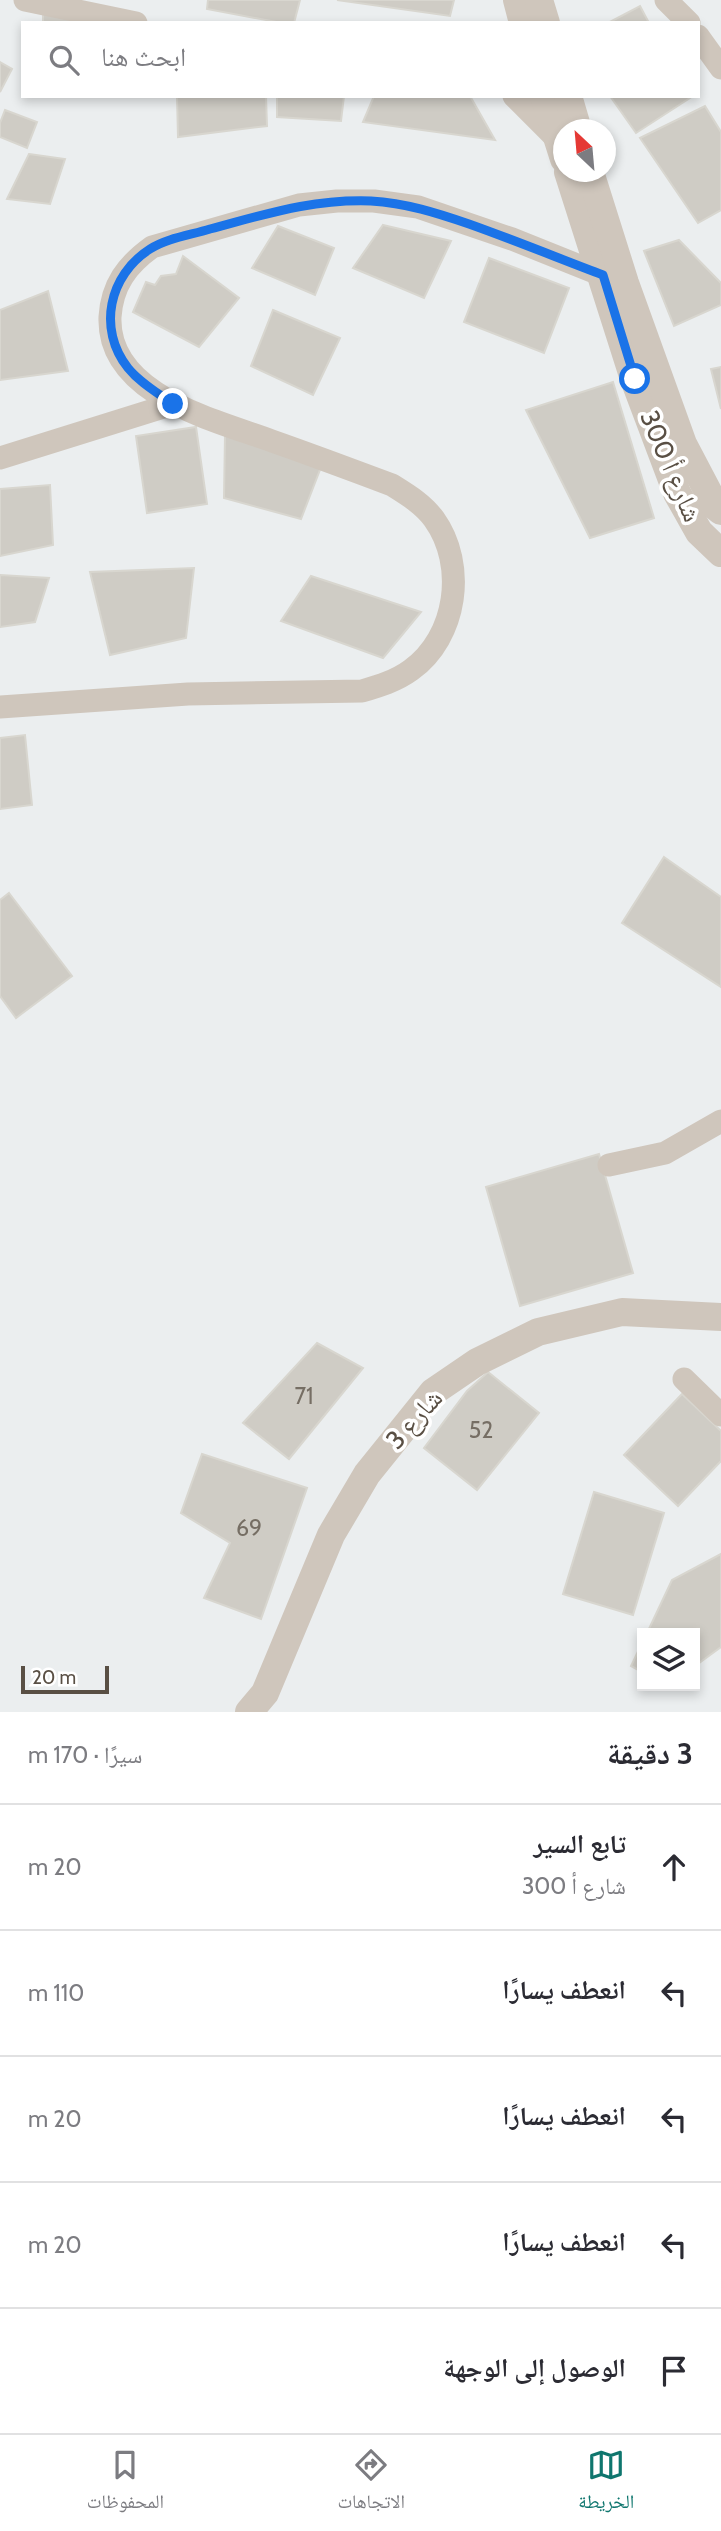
<!DOCTYPE html>
<html lang="ar">
<meta charset="utf-8">
<style>
body{margin:0;font-family:Cabin,"Noto Naskh Arabic",sans-serif;background:#f7f7f7;color:#2b2b33;direction:rtl}
.controls{position:absolute;right:21px;bottom:21px;display:grid;overflow:hidden;border-radius:0px;box-shadow:0 4px 10px #0003}
.controls button{width:63px;height:63px;display:grid;place-items:center;padding:0;border:0;border-bottom:2px solid #e1e1e2;background:#fff;color:#2b2b33;font:35px sans-serif}
.compass{position:absolute;left:553px;top:119px;width:63px;height:63px;border-radius:50%;background:#fff;box-shadow:0 4px 10px #0003;rotate:334deg}
.scale{position:absolute;left:21px;bottom:18px;width:88px;box-sizing:border-box;padding-left:7px;border:4px solid #594f44;border-top:0;font-size:19px;line-height:24px;white-space:nowrap;color:#594f44;-webkit-text-stroke:5px #fff;paint-order:stroke}
.stop{position:absolute;width:21px;height:21px;margin:-16px;border:5px solid #1a73e8;border-radius:50%;background:#fff}
.stop.end{background:#1a73e8;border-color:#fff;box-shadow:0 2px 7px #0008}
.list{margin:0;padding:0;list-style:none}
h2{display:flex;justify-content:space-between;align-items:center;height:91px;margin:0;padding:0 28px;font-size:30px}
h2 small{font-size:23px;font-weight:400;color:#7c7c81}
.list li{display:grid;grid-template-columns:46px 1fr auto;gap:21px;align-items:center;box-sizing:border-box;height:126px;padding:0 28px;border-top:2px solid #e1e1e2}
.list b{display:block;font-size:26px;white-space:nowrap}
.list p{margin:0;font-size:23px;white-space:nowrap;color:#7c7c81}
.list em{font-size:23px;font-style:normal;color:#7c7c81}
.icon{flex:none;width:38px;height:38px;fill:none;stroke:currentColor;stroke-width:2;stroke-linecap:round;stroke-linejoin:round}
.map{position:relative;flex:none;width:721px;height:1712px;overflow:hidden;direction:ltr}
.search{position:absolute;background:#fff;box-shadow:0 4px 10px #0003;left:21px;right:21px;top:21px;height:77px;display:flex;align-items:center;gap:18px;box-sizing:border-box;padding:0 24px;border-radius:0px;color:#7c7c81;font-size:26px}
.sheet{height:721px;background:#fff}
nav{display:flex;justify-content:space-around;align-items:center;box-sizing:border-box;height:98px;border-top:2px solid #e1e1e2;background:#fff;font-size:19px;color:#7c7c81}
nav a{display:grid;justify-items:center;gap:4px}
nav .on{color:#0f766e}
.map>svg:first-child{display:block}
.building{fill:#cfccc5;stroke:#d8d6cf;stroke-width:2}
.lines{fill:none;stroke-linecap:round;stroke-linejoin:round}
.minor{stroke:#cfc6bc;stroke-width:23}
.tertiary{stroke:#cfc6bc;stroke-width:28}
.route{stroke:#1a73e8;stroke-width:9}
.labels{text-anchor:middle;stroke-width:7;stroke-linejoin:round;paint-order:stroke}
.number-label{font-size:23px;fill:#766e64}
.street-label{font-size:26px;fill:#594f44;stroke:#fff}
</style>
<div class="map">
<svg width="721" height="1712" viewBox="0 0 721 1712">
<rect width="100%" height="100%" fill="#ebeeef"/>
<g class="building">
<path d="M 208,0 L 300,0 L 294,23 L 282,23 L 207,9 Z"/>
<path d="M 337,0 L 454,0 L 450,16 Z"/>
<path d="M 640,6 L 649,23 L 608,23 Z"/>
<path d="M 43,14 L 119,23 L 43,23 Z"/>
<path d="M 0,62 L 12,69 L 0,92 Z"/>
<path d="M 177,96 L 266,96 L 267,126 L 178,137 Z"/>
<path d="M 277,96 L 344,96 L 341,121 L 277,117 Z"/>
<path d="M 374,96 L 470,96 L 495,140 L 363,122 Z"/>
<path d="M 610,96 L 693,96 L 636,133 Z"/>
<path d="M 705,106 L 721,132 L 721,210 L 698,223 L 640,138 Z"/>
<path d="M 5,110 L 37,122 L 27,148 L 0,137 L 0,123 Z"/>
<path d="M 29,154 L 65,159 L 50,204 L 7,199 Z"/>
<path d="M 383,225 L 451,241 L 424,298 L 353,268 Z"/>
<path d="M 278,226 L 334,248 L 315,295 L 252,268 Z"/>
<path d="M 679,240 L 721,283 L 721,305 L 674,326 L 644,251 Z"/>
<path d="M 183,256 L 239,298 L 199,347 L 133,312 L 146,282 L 155,285 L 161,276 L 176,274 Z"/>
<path d="M 489,258 L 569,288 L 544,353 L 464,322 Z"/>
<path d="M 48,291 L 68,371 L 0,380 L 0,310 Z"/>
<path d="M 273,310 L 340,338 L 313,395 L 251,366 Z"/>
<path d="M 721,367 L 721,409 L 711,369 Z"/>
<path d="M 613,382 L 654,518 L 590,538 L 526,410 Z"/>
<path d="M 196,427 L 207,504 L 147,513 L 136,436 Z"/>
<path d="M 225,435 L 323,462 L 301,519 L 224,498 Z"/>
<path d="M 50,485 L 53,545 L 0,556 L 0,489 Z"/>
<path d="M 194,568 L 186,638 L 110,655 L 90,572 Z"/>
<path d="M 0,575 L 49,578 L 35,622 L 0,627 Z"/>
<path d="M 311,576 L 421,612 L 383,658 L 281,621 Z"/>
<path d="M 25,735 L 32,805 L 0,809 L 0,738 Z"/>
<path d="M 664,857 L 721,897 L 721,987 L 622,923 Z"/>
<path d="M 9,893 L 72,976 L 16,1018 L 0,996 L 0,900 Z"/>
<path d="M 599,1154 L 633,1273 L 520,1306 L 486,1187 Z"/>
<path d="M 317,1343 L 363,1368 L 289,1459 L 243,1423 Z"/>
<path d="M 488,1372 L 539,1413 L 477,1490 L 424,1448 L 467,1391 Z"/>
<path d="M 682,1394 L 721,1431 L 721,1461 L 678,1506 L 624,1455 Z"/>
<path d="M 202,1454 L 307,1488 L 261,1619 L 204,1598 L 230,1543 L 181,1513 Z"/>
<path d="M 594,1492 L 664,1513 L 633,1615 L 563,1594 Z"/>
<path d="M 721,1554 L 721,1647 L 695,1666 L 695,1633 L 647,1633 L 672,1580 Z"/>
<path d="M 642,1643 L 642,1672 L 631,1666 Z"/>
</g>
<g class="lines">
<g class="minor">
<path d="M 25,0 L 136,23"/>
<path d="M 666,0 L 689,23"/>
<path d="M 698,36 L 721,68"/>
<path d="M 514,96 L 559,141"/>
<path d="M 0,458 L 173,404"/>
<path d="M 0,707 L 188,694 L 362,691 C 379,686 396,681 411,670 C 457,637 467,565 434,519 C 423,504 408,495 392,485 C 352,470 312,455 272,441 C 215,420 107,395 110,317 C 112,285 127,265 152,247 L 299,205 L 337,201 L 374,201 L 418,207 L 512,239 L 612,279"/>
<path d="M 609,1165 L 665,1153 L 721,1121"/>
<path d="M 684,1379 L 721,1415"/>
</g>
<g class="tertiary">
<path d="M 517,0 L 523,23"/>
<path d="M 539,0 L 546,23"/>
<path d="M 544,96 L 564,159"/>
<path d="M 568,96 L 578,130"/>
<path d="M 568,172 L 634,379 L 677,493 L 699,532 L 721,553"/>
<path d="M 590,172 L 625,283 L 683,444 L 716,507 L 721,511"/>
<path d="M 249,1712 L 265,1693 L 331,1535 L 367,1474 L 433,1392 L 477,1362 L 538,1332 L 622,1312 L 721,1317"/>
</g>
</g>
<g class="lines">
<path class="route" d="M 173,404 C 158,393 140,383 128,368 C 97,329 109,275 150,249 C 167,238 191,235 210,229 C 267,214 311,199 371,201 C 406,203 437,213 469,224 C 514,240 558,258 603,275 L 635,379"/>
</g>
<g class="labels">
<g class="number-label">
<text x="304" y="1404">71</text>
<text x="481" y="1438">52</text>
<text x="249" y="1536">69</text>
</g>
<g class="street-label">
<text transform="translate(671 466) rotate(67)" y="9">شارع أ 300</text>
<text transform="translate(414 1419) rotate(-48)" y="9">شارع 3</text>
</g>
</g>
</svg>
<div class="controls">
<button><svg class="icon" aria-label="layers" viewBox="0 0 24 24"><path d="M12 4l9 5-9 5-9-5zM3 14l9 5 9-5"/></svg></button>
</div>
<svg class="compass" viewBox="-18 -18 36 36"><path d="M0-13l5 13h-10z" fill="#e53935"/><path d="M0 13l5-13h-10z" fill="#7c7c81"/></svg>
<div class="scale">20 m</div>
<div class="stop" style="left:635px;top:379px"></div>
<div class="stop end" style="left:173px;top:404px"></div>
<div class="search"><svg class="icon" aria-label="search" viewBox="0 0 24 24"><circle cx="10" cy="10" r="6"/><path d="M15 15l6 6"/></svg>ابحث هنا</div>
</div>
<section class="sheet">
<h2>3 دقيقة<small>سيرًا · 170 m</small></h2>
<ul class="list">
<li><svg class="icon" aria-label="ahead" viewBox="0 0 24 24"><path d="M12 20V5M6 11l6-6 6 6"/></svg><div><b>تابع السير</b><p>شارع أ 300</p></div><em>20 m</em></li>
<li><svg class="icon" aria-label="left" viewBox="0 0 24 24"><path d="M17 20v-9H6M10 6l-5 5 5 5"/></svg><div><b>انعطف يسارًا</b></div><em>110 m</em></li>
<li><svg class="icon" aria-label="left" viewBox="0 0 24 24"><path d="M17 20v-9H6M10 6l-5 5 5 5"/></svg><div><b>انعطف يسارًا</b></div><em>20 m</em></li>
<li><svg class="icon" aria-label="left" viewBox="0 0 24 24"><path d="M17 20v-9H6M10 6l-5 5 5 5"/></svg><div><b>انعطف يسارًا</b></div><em>20 m</em></li>
<li><svg class="icon" aria-label="arrive" viewBox="0 0 24 24"><path d="M6 21V4h12l-3 4 3 4H6"/></svg><div><b>الوصول إلى الوجهة</b></div></li>
</ul>
</section>
<nav>
<a class="on"><svg class="icon" aria-label="map" viewBox="0 0 24 24"><path d="M3 6l6-2 6 2 6-2v14l-6 2-6-2-6 2zM9 4v14M15 6v14"/></svg>الخريطة</a>
<a><svg class="icon" aria-label="directions" viewBox="0 0 24 24"><path d="M12 3l9 9-9 9-9-9zM9 14v-3h6M13 9l2 2-2 2"/></svg>الاتجاهات</a>
<a><svg class="icon" aria-label="saved" viewBox="0 0 24 24"><path d="M7 4h10v16l-5-4-5 4z"/></svg>المحفوظات</a>
</nav>
